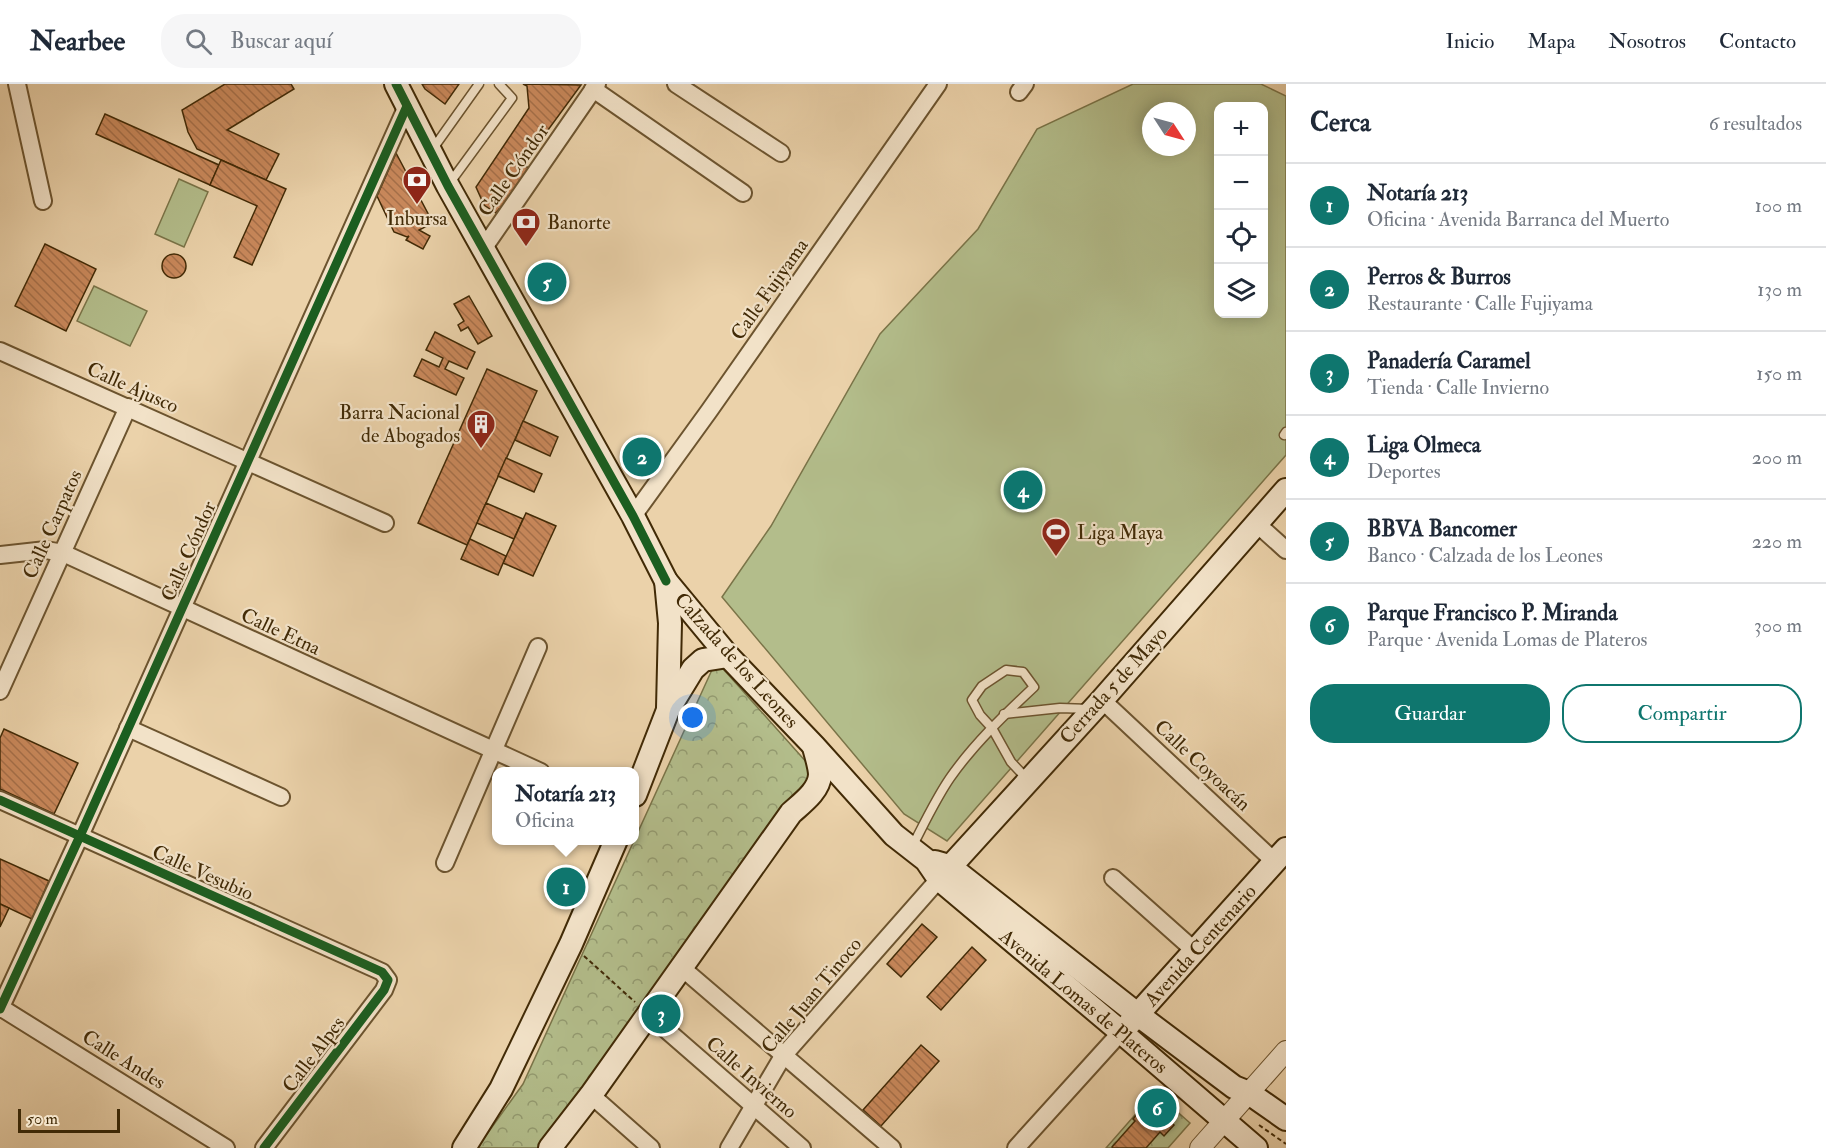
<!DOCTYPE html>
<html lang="es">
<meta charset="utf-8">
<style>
body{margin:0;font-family:"IM FELL Double Pica",serif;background:#f6f6f7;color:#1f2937}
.controls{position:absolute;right:18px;top:18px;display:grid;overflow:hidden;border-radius:12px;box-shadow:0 3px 15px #0003}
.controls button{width:54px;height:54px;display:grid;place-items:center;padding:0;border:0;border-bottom:2px solid #e0e1e3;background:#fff;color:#1f2937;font:30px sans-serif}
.compass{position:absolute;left:1142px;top:18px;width:54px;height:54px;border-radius:50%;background:#fff;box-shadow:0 3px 15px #0003;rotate:126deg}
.scale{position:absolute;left:18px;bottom:15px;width:102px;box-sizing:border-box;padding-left:6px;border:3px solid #412a06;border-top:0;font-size:16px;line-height:21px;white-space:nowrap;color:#412a06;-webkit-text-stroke:4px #f2e2c8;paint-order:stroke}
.you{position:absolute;left:693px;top:634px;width:21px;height:21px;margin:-15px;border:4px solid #fff;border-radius:50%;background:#1a73e8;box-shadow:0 0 0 9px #1a73e833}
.badge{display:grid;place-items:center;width:39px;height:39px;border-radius:50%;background:#0f766e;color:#fff;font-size:20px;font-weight:700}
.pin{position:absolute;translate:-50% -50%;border:3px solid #fff;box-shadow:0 2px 6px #0006}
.popup{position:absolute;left:492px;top:683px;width:147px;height:78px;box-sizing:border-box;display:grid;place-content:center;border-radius:12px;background:#fff;filter:drop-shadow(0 2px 4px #0005);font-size:20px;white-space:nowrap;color:#747a83}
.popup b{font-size:22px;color:#1f2937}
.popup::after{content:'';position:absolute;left:50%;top:100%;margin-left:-12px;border:12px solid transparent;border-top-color:#fff}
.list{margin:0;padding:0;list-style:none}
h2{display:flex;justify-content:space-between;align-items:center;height:78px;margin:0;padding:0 24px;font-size:26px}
h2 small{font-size:20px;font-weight:400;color:#747a83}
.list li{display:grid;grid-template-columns:39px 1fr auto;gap:18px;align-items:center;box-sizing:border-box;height:84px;padding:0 24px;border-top:2px solid #e0e1e3}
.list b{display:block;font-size:22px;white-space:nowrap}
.list p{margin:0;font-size:20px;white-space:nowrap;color:#747a83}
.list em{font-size:20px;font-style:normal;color:#747a83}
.actions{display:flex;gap:12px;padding:18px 24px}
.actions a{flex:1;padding:14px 0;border:2px solid #0f766e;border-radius:24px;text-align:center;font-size:21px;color:#0f766e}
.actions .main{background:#0f766e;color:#fff}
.icon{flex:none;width:33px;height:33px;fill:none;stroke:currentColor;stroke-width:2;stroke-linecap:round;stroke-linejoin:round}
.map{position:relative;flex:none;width:1286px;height:1064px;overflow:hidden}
header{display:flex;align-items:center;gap:36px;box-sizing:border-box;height:84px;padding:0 30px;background:#fff;border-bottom:2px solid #e0e1e3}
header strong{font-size:28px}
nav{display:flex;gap:33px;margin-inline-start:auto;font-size:21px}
.search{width:420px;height:54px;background:#f6f6f7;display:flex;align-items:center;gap:15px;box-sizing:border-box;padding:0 21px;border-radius:24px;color:#747a83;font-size:22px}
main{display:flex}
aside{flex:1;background:#fff}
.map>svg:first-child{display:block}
.forest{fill:url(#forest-crowns);stroke:#7a7448;stroke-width:1.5}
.garden{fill:#b3bd8b;stroke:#7a7448;stroke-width:1.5;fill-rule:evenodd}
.building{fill:url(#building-back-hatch);stroke:#412a06;stroke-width:1.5}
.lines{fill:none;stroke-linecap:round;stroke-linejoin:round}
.service-casing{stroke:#6c542f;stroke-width:11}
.minor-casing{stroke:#6c542f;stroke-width:20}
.tertiary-casing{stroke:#6c542f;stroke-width:22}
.secondary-casing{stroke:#412a06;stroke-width:26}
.path{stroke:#412a06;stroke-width:2;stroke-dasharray:4.5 3;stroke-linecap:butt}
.service{stroke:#f2e2c8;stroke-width:8}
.minor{stroke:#f2e2c8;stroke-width:16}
.tertiary{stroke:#f2e2c8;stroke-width:20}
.secondary{stroke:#f2e2c8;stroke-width:22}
.cycleway-casing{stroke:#f2e2c8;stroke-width:13}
.cycleway{stroke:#1b5e20;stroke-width:9}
.labels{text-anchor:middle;stroke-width:4.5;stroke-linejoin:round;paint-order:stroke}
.street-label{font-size:20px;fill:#412a06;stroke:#f2e2c8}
.poi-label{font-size:20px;fill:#412a06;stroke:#f2e2c8;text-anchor:start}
</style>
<header>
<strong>Nearbee</strong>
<div class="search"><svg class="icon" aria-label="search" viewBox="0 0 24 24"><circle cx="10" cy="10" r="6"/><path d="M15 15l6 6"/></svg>Buscar aquí</div>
<nav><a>Inicio</a><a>Mapa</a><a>Nosotros</a><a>Contacto</a></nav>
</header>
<main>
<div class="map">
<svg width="1286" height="1064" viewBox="0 0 1286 1064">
<defs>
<pattern id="forest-crowns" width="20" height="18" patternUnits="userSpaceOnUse" patternTransform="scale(1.5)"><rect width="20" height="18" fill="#b3bd8b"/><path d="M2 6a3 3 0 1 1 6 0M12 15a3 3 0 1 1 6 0" fill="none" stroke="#939a70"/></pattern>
<pattern id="building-back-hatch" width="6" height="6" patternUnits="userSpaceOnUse" patternTransform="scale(1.5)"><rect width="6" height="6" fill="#ca895c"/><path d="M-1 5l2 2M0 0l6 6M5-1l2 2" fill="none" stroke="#a6704a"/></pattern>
</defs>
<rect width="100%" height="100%" fill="#ebd2aa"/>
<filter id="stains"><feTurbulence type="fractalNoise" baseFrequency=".00333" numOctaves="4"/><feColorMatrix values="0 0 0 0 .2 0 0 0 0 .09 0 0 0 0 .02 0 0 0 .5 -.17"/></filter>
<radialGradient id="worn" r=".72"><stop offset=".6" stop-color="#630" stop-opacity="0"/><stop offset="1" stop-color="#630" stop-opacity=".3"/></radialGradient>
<g class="forest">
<path d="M 716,577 L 817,690 L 786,719 L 679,867 L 541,1064 L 477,1064 L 523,1000 Z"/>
<path d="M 1155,1008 L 1190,1039 L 1168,1064 L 1106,1064 Z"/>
</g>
<g class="garden">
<path d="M 1133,0 L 1261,0 L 1286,12 L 1286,371 L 947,757 L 904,730 L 722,513 L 771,442 L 880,250 L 978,145 L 1037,45 ZM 1218,22 L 1264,22 L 1264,230 L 1218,230 ZM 1151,27 L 1187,27 L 1187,63 L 1151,63 Z"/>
<path d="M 179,95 L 208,108 L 184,163 L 155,150 Z"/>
<path d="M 94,202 L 147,227 L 130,262 L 77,237 Z"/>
</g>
<g class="building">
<path d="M 225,0 L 291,0 L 294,5 L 227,46 L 279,70 L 266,96 L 197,65 L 188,48 L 182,26 Z"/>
<path d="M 422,0 L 459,0 L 445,20 L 425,5 Z"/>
<path d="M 523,0 L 581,1 L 523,80 L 531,86 L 502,127 L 499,125 L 496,129 L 484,121 L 476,103 L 529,24 L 527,2 Z"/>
<path d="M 105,30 L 219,81 L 210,101 L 96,50 Z"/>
<path d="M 396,69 L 433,139 L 419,146 L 430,152 L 423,165 L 406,156 L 409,152 L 407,153 L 394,148 L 377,112 Z"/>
<path d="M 221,76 L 286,105 L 252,181 L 234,173 L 257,122 L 210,101 Z"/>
<path d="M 45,160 L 96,185 L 66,247 L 15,222 Z"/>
<circle cx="174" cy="182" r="12"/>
<path d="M 469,212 L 492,252 L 478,260 L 468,243 L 461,247 L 458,241 L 464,237 L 454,220 Z"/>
<path d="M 435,248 L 475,268 L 467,285 L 449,277 L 445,285 L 464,294 L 456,311 L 414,292 L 422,275 L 439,283 L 443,274 L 426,266 Z"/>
<path d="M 487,285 L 537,307 L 467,461 L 418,439 Z"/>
<path d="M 523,337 L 558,353 L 550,372 L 515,356 Z"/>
<path d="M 506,374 L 542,390 L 534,408 L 498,392 Z"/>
<path d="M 486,419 L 523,435 L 514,455 L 477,439 Z"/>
<path d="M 526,429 L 556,442 L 533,492 L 503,479 Z"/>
<path d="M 470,455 L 506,472 L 498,491 L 461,475 Z"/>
<path d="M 4,645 L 78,679 L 54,730 L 0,705 L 0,654 Z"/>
<path d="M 0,775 L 49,797 L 32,835 L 0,820 Z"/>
<path d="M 0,820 L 9,824 L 0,843 Z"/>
<path d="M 922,840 L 937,853 L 901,893 L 887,880 Z"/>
<path d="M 972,863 L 986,876 L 941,926 L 927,913 Z"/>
<path d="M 921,961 L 939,977 L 881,1042 L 863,1026 Z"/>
<path d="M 1141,1025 L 1152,1035 L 1159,1027 L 1174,1041 L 1164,1052 L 1160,1048 L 1146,1064 L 1113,1064 L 1112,1063 L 1135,1037 L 1133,1035 Z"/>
</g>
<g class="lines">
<g class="service-casing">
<g id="service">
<path d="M 432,66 L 479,0"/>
<path d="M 449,100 L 512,14 L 499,0"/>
<path d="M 1284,351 L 1286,348"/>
<path d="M 1004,630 L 1060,624 L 1090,625"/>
<path d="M 912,763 C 924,740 935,716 950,694 C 973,661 1004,631 1034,603 L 1023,588 L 1006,586 L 982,602 L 972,616 L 980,631 L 992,644 L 1011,678 L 1028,696"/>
</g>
</g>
<g class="minor-casing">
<g id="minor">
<path d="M 17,0 L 43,117"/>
<path d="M 676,0 L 781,69"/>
<path d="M 593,5 L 743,109"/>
<path d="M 1019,8 L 1025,0"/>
<path d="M 483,165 L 597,0"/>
<path d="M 0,267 L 385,439"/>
<path d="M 633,432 L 709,327 L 938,0"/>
<path d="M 1256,439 L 1286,466"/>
<path d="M 0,471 L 46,466 L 63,469 L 541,688"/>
<path d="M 0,607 L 128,323"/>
<path d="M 1102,616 L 1275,778"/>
<path d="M 128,644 L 281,713"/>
<path d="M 0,716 L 382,888 L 388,896 L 384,906 L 264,1064"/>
<path d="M 445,779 L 538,563"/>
<path d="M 1113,794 L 1195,867"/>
<path d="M 682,884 L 892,1064"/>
<path d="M 0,923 L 226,1064"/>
<path d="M 0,925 L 80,752 L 407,22"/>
<path d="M 648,930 L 802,1064"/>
<path d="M 591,1011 L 651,1064"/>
<path d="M 729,1064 L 783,972 L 939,795"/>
<path d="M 1016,1064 L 1121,948"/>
</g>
</g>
<g class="tertiary-casing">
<path id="tertiary" d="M 1200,1064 L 1286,967"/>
</g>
<g class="secondary-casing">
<g id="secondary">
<path d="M 396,0 L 448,102 L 633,432 L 666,497 L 728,572 L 814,662 L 894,751 L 926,776 L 939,795 L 1121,948 L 1256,1064"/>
<path d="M 666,497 L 670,539 L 668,624"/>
<path d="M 635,711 L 668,626 L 693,585 L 703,576 L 728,572"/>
<path d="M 935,778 L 949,782 L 1137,930 L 1234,1003 L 1249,1009 L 1286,1035"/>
<path d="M 939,795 L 1102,616 L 1286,406"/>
<path d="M 1129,940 L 1286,765"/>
<path d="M 464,1064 L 501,1005 L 571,860 L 616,756"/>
<path d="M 550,1064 L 591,1011 L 791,729 C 802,719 819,707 820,691 C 820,683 816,671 814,663"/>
</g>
</g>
<g class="path">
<path d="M 584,872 L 635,918"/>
<path d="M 1259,1041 L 1286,1060"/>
</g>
<use href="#service" class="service"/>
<use href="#minor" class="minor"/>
<use href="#tertiary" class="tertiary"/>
<use href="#secondary" class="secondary"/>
<g class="cycleway-casing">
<g id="cycleway">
<path d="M 396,0 L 448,102 L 633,432 L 666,497"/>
<path d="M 0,716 L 382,888 L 388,896 L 384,906 L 264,1064"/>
<path d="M 0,925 L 80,752 L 407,22"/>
</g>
</g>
<use href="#cycleway" class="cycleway"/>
</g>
<defs>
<g id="bank-pin" transform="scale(1.5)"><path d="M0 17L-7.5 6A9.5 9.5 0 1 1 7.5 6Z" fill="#8f2418" stroke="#f2e2c8"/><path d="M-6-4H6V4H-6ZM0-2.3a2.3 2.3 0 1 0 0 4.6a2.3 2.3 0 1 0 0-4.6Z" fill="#fff"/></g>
<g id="building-pin" transform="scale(1.5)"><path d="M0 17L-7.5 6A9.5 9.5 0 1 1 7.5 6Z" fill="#8f2418" stroke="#f2e2c8"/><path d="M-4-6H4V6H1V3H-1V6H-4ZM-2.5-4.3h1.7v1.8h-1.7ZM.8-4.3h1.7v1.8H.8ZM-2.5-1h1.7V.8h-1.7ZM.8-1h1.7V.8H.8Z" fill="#fff"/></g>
<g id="stadium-pin" transform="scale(1.5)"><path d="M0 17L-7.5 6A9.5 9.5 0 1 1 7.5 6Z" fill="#8f2418" stroke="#f2e2c8"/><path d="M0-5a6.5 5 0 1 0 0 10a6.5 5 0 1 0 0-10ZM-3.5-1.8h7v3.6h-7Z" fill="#fff"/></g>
</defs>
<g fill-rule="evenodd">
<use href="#bank-pin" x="417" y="96"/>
<use href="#bank-pin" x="526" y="138"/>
<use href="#building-pin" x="481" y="340"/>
<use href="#stadium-pin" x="1056" y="448"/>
</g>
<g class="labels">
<g class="street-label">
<text transform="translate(513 86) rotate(-55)" y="7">Calle Cóndor</text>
<text transform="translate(769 205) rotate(-55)" y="7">Calle Fujiyama</text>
<text transform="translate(133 303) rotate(24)" y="7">Calle Ajusco</text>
<text transform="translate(52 440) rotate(-66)" y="7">Calle Carpatos</text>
<text transform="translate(188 467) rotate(-66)" y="7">Calle Cóndor</text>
<text transform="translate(281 547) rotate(25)" y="7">Calle Etna</text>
<text transform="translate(737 576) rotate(48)" y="7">Calzada de los Leones</text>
<text transform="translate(1113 601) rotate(-48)" y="7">Cerrada 5 de Mayo</text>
<text transform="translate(1203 681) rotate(43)" y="7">Calle Coyoacán</text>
<text transform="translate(203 788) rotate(24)" y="7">Calle Vesubio</text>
<text transform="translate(1200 861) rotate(-48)" y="7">Avenida Centenario</text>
<text transform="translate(811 911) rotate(-50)" y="7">Calle Juan Tinoco</text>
<text transform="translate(1084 917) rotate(40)" y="7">Avenida Lomas de Plateros</text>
<text transform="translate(313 970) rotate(-53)" y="7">Calle Alpes</text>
<text transform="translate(124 975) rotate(32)" y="7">Calle Andes</text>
<text transform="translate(752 993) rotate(41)" y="7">Calle Invierno</text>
</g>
<g class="poi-label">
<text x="417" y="141" text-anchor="middle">Inbursa</text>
<text x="547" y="145">Banorte</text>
<text x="460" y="335" text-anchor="end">Barra Nacional<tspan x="460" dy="23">de Abogados</tspan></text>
<text x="1077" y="455">Liga Maya</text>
</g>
</g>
<rect width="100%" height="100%" filter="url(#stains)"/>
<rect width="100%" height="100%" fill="url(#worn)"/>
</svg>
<div class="controls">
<button>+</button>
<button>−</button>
<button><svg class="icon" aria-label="locate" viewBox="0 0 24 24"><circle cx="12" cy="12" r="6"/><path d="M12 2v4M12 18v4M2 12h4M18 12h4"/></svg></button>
<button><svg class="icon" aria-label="layers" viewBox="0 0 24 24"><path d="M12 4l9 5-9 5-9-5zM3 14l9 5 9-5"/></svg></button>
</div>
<svg class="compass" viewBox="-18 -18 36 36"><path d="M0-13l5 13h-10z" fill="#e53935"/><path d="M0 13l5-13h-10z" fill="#747a83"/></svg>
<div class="scale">50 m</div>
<div class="you"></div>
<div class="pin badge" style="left:566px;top:803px">1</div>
<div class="popup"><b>Notaría 213</b>Oficina</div>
<div class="pin badge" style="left:642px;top:373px">2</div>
<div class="pin badge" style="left:661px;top:930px">3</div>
<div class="pin badge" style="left:1023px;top:406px">4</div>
<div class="pin badge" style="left:547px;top:198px">5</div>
<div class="pin badge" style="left:1157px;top:1024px">6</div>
</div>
<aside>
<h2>Cerca<small>6 resultados</small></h2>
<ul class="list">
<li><span class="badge">1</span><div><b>Notaría 213</b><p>Oficina · Avenida Barranca del Muerto</p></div><em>100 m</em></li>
<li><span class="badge">2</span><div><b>Perros &amp; Burros</b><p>Restaurante · Calle Fujiyama</p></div><em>130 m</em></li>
<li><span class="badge">3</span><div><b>Panadería Caramel</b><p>Tienda · Calle Invierno</p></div><em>150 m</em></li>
<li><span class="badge">4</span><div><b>Liga Olmeca</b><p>Deportes</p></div><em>200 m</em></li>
<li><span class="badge">5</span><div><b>BBVA Bancomer</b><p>Banco · Calzada de los Leones</p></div><em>220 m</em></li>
<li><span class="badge">6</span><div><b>Parque Francisco P. Miranda</b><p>Parque · Avenida Lomas de Plateros</p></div><em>300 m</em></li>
</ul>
<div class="actions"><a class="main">Guardar</a><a>Compartir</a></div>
</aside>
</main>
